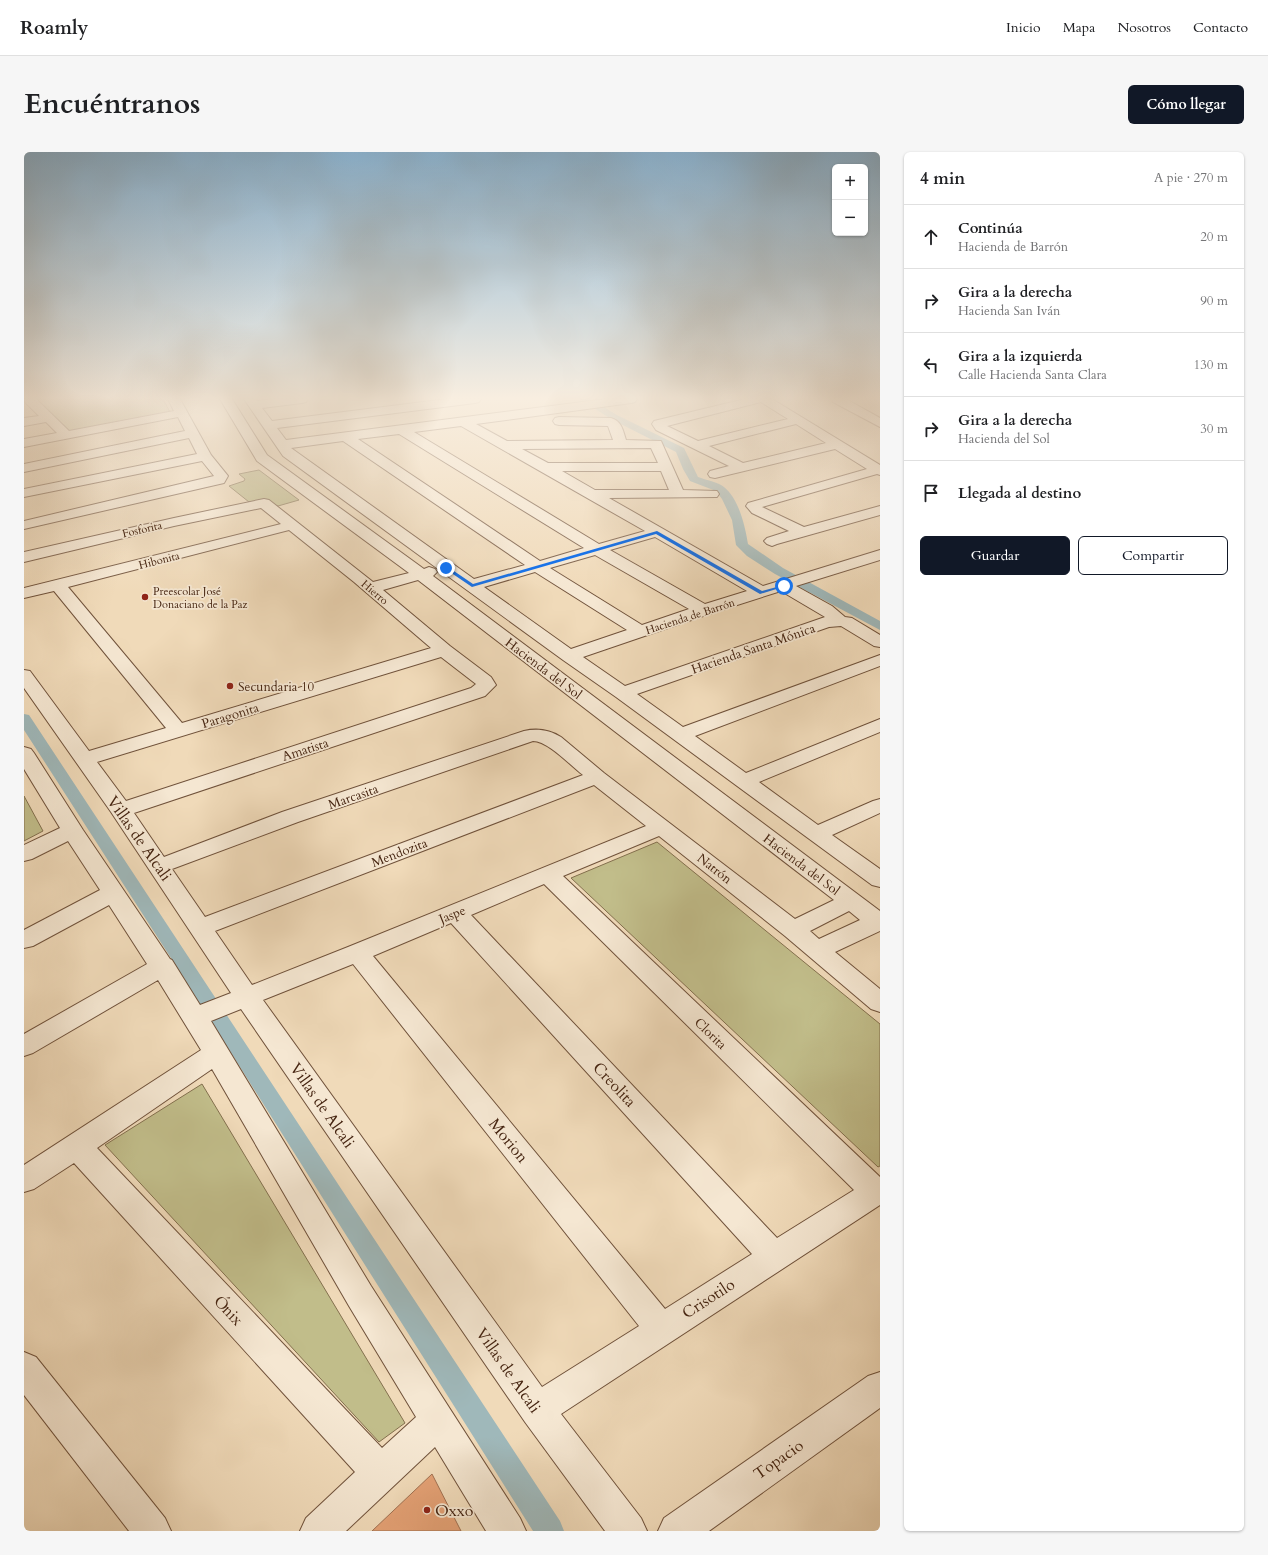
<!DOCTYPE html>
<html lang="es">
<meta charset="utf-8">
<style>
body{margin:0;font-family:Cardo,serif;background:#f6f6f6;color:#202124}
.controls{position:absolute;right:12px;top:12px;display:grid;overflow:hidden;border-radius:6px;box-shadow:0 1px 3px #0004}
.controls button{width:36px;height:36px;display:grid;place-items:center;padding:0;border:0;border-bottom:1px solid #e0e0e0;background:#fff;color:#202124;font:20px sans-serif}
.stop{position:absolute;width:12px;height:12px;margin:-9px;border:3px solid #1a73e8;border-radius:50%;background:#fff}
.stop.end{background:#1a73e8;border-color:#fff;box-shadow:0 1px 4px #0008}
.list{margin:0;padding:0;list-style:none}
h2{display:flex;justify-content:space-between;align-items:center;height:52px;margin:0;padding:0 16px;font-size:17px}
h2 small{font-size:13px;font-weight:400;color:#757577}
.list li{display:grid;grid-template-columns:26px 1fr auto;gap:12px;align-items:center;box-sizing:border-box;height:64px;padding:0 16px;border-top:1px solid #e0e0e0}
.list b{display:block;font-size:15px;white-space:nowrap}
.list p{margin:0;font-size:13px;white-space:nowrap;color:#757577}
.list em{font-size:13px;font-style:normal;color:#757577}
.actions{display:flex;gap:8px;padding:12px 16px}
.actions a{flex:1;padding:9px 0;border:1px solid #111827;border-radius:6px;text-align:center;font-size:14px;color:#111827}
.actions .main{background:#111827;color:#fff}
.icon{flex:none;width:22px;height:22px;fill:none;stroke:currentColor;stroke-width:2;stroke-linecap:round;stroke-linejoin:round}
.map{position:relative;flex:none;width:856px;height:1379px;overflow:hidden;border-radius:6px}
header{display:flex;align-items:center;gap:24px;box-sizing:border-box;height:56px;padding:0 20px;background:#fff;border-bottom:1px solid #e0e0e0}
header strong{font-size:19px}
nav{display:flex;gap:22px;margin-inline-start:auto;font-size:14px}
.intro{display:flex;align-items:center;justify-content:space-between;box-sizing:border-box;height:96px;padding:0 24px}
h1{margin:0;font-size:28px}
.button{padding:10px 18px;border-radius:6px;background:#111827;color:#fff;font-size:14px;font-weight:700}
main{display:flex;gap:24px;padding:0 24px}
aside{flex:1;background:#fff;border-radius:6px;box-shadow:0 1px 3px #0004}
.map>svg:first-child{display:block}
.green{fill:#c1bd8a;stroke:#83704e}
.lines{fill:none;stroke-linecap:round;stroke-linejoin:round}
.canal{fill:#9fb8ba;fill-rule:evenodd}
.building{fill:#e4a175;stroke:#a07152}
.minor-casing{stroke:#70523b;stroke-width:2}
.minor{fill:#f5e7d2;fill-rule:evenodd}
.route{fill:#1a73e8}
.poi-dot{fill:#8f2418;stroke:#f5e7d2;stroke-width:1.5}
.labels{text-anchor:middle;stroke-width:3.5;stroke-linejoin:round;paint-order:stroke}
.far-street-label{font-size:11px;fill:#452411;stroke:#f5e7d2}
.far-poi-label{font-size:11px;fill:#452411;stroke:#f5e7d2;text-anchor:start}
.street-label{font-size:13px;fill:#452411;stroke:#f5e7d2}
.poi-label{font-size:13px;fill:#452411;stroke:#f5e7d2;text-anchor:start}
.near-street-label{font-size:16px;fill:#452411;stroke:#f5e7d2}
.near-poi-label{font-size:16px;fill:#452411;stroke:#f5e7d2;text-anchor:start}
</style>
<header>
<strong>Roamly</strong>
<nav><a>Inicio</a><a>Mapa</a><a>Nosotros</a><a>Contacto</a></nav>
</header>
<div class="intro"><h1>Encuéntranos</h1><a class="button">Cómo llegar</a></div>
<main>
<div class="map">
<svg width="856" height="1379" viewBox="0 0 856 1379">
<rect width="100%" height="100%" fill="#f0dab9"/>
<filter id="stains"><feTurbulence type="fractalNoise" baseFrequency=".005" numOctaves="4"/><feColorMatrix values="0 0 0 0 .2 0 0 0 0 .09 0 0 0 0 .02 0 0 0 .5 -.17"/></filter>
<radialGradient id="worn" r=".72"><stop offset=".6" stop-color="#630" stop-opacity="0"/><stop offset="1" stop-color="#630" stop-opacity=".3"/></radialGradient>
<g class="green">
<path d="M 13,247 L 139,247 L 146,260 L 47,280 Z"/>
<path d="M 235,318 L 275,348 L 254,354 L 241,349 L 225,350 L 205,334 L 220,329 L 221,327 L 215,322 Z"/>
<path d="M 0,644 L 19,679 L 0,689 Z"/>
<path d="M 633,690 L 856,872 L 856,1014 L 854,1015 L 547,726 Z"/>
<path d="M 178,932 L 381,1271 L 355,1290 L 81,993 Z"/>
</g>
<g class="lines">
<g class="canal">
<path d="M 556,247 L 567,247 L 593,263 L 660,296 L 674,325 C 682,328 694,330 700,335 C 715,347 721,374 724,392 L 759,416 L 856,469 L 856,478 L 751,422 L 723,404 L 712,393 L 708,368 L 698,347 L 692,339 L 666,329 L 659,317 L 652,300 L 587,267 Z"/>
<path d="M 0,562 L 5,563 L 7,566 L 536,1369 L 540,1379 L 509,1379 L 154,817 L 0,578 Z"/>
</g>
</g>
<path class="building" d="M 408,1322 L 437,1379 L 348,1379 Z"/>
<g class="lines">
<g class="minor-casing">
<g id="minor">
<path d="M 0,247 L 12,247 L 45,279 L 150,259 L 144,247 L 156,247 L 187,303 L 204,324 L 200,331 L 0,377 L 0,369 L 190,324 L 178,309 L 0,345 L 0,337 L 173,302 L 165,286 L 0,320 L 0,312 L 161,279 L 154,265 L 0,295 L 0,287 L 33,281 L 22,270 L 0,274 L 0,266 L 15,264 L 1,250 Z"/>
<path d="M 196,247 L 208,247 L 243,303 L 400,417 L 405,415 L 411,417 L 413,420 L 409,424 L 856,759 L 856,779 L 811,800 L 856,837 L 856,860 L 847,857 L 761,784 L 635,684 L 539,724 L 856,1025 L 856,1053 L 537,1262 L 617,1366 L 623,1379 L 581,1379 L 501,1270 L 217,857 L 187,869 L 347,1134 L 496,1366 L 502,1379 L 462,1379 L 411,1295 L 322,1379 L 276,1379 L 282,1366 L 331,1320 L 50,1011 L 10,1037 L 0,1040 L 0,1013 L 177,898 L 134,828 L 9,901 L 0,904 L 0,882 L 123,812 L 85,753 L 9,794 L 0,796 L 0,778 L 76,738 L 44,689 L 8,707 L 0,709 L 0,693 L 36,676 L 0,617 L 0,595 L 7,597 L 10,601 L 59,678 L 146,807 L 148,808 L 176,853 L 207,841 L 87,660 L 0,536 L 0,518 L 6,519 L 65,599 L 142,576 L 30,439 L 0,446 L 0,436 L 257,372 L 237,356 L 150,374 L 0,410 L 0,400 L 150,366 L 240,347 L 245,348 L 349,430 L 385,421 L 233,309 ZM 265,378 L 330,430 L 407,496 L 158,571 L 44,435 ZM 394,428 L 810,748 L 771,767 L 580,621 L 537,585 C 526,578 513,576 500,579 L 258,660 L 140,705 L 110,661 L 461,544 L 472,533 L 467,525 L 426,494 L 359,438 ZM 417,505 L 452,532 L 447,536 L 102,649 L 73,610 ZM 509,589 C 524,589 547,614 559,623 L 181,765 L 148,717 L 274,670 ZM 570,633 L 622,674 L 324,795 L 228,833 L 191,779 ZM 520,732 L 830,1038 L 753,1086 L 447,763 ZM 825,759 L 836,768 L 795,787 L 786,779 ZM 427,771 L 728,1102 L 641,1157 L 349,804 ZM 329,812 L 615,1174 L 518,1235 L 239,848 ZM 188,917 L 325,1154 L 392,1265 L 358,1296 L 73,996 Z"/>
<path d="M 220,247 L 232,247 L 233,249 L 250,247 L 284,247 L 282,250 L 278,251 L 238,256 L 248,269 L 423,247 L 457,247 L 455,250 L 451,251 L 253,276 L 262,288 L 582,247 L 613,247 L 611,250 L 607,251 L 452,272 L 483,289 L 589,288 L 584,274 L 535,273 L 531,272 L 529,269 L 531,266 L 535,265 L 587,266 C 598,269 599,279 602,288 L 637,289 L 659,338 L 693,339 L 695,342 L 693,345 L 585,346 L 739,434 L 856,398 L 856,408 L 772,434 L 808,454 L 821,465 L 828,466 L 856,483 L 856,495 L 850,494 L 817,474 L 805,475 L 613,542 L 659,575 L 856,503 L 856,514 L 671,584 L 722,621 L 856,567 L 856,580 L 735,630 L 794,673 L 849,649 L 856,647 L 856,661 L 808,683 L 856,717 L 856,735 L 848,733 L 592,545 L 539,508 L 259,304 ZM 437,274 L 621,379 L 575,392 L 390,280 ZM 375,282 L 560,396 L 516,409 L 334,287 ZM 319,289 L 501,413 L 450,427 L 267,296 ZM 627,296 L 634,311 L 524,311 L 498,297 ZM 538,319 L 637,319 L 645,338 L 571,338 ZM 631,385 L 723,439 L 681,452 L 586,398 ZM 571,403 L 665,457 L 618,473 L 526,416 ZM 511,420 L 603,478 L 547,497 L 460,435 ZM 757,439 L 801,465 L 601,534 L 559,505 L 685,462 Z"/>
<path d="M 721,247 L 748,247 L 856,313 L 856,323 L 853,322 L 738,355 L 780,375 L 856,354 L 856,363 L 753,392 L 748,394 L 743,392 L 740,389 L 743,386 L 765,379 L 728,361 L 722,354 L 724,351 L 843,317 L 811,297 L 691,326 L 686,325 L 684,322 L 686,319 L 705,314 L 632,278 L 628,272 L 630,269 ZM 737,250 L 764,267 L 674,289 L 643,274 ZM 772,272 L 802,291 L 719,311 L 685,294 Z"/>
<path d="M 807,247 L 822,247 L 856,266 L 856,275 L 809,250 Z"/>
<path d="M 0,1200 L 12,1205 L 141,1366 L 147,1379 L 105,1379 L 0,1243 Z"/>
<path d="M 856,1220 L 856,1256 L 685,1379 L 634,1379 L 640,1366 L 844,1224 Z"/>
</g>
</g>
<use href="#minor" class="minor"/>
</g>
<linearGradient id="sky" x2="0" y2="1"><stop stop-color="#8bb6d6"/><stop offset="0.56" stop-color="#f8eee0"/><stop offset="1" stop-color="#f8eee0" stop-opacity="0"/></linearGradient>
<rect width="856" height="440" fill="url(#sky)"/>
<path class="route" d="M 633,379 L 738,439 L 760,433 L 762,434 L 736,442 L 632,382 L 448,435 L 420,416 L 424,415 L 449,432 Z"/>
<g class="poi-dot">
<circle cx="121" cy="445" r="4"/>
<circle cx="206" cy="534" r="4"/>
<circle cx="403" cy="1358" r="4"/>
</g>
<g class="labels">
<g class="far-street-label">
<text transform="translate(118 377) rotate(-13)" y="4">Fosforita</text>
<text transform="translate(135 408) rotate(-14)" y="4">Hibonita</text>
<text transform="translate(351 440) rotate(40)" y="4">Hierro</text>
<text transform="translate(666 464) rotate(-18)" y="4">Hacienda de Barrón</text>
</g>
<g class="far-poi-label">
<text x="129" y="443">Preescolar José<tspan x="129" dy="13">Donaciano de la Paz</tspan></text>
</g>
<g class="street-label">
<text transform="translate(729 496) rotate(-19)" y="5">Hacienda Santa Mónica</text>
<text transform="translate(520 516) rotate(37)" y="5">Hacienda del Sol</text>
<text transform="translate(206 563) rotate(-17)" y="5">Paragonita</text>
<text transform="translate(281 597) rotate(-18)" y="5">Amatista</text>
<text transform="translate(329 644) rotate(-19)" y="5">Marcasita</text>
<text transform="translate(375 700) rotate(-21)" y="5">Mendozita</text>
<text transform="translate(778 712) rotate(37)" y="5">Hacienda del Sol</text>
<text transform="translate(691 716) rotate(38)" y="5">Natrón</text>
<text transform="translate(428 762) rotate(-22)" y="5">Jaspe</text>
<text transform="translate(687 881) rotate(44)" y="5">Clorita</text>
</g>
<g class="poi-label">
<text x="214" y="539">Secundaria 10</text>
</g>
<g class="near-street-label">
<text transform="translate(116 686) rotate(55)" y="6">Villas de Alcali</text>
<text transform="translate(591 932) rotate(47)" y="6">Creolita</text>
<text transform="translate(299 953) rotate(55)" y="6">Villas de Alcali</text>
<text transform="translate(485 988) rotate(51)" y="6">Morion</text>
<text transform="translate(684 1146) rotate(-33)" y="6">Crisotilo</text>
<text transform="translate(205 1158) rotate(47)" y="6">Ónix</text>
<text transform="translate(485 1218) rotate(55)" y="6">Villas de Alcali</text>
<text transform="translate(754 1307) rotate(-35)" y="6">Topacio</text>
</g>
<g class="near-poi-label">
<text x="411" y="1364">Oxxo</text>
</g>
</g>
<rect width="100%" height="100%" filter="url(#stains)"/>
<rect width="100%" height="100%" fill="url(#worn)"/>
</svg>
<div class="controls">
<button>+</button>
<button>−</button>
</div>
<div class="stop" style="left:760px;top:434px"></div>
<div class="stop end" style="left:422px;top:416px"></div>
</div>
<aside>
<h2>4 min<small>A pie · 270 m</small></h2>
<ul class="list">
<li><svg class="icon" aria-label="ahead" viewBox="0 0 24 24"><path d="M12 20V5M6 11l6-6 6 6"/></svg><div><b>Continúa</b><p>Hacienda de Barrón</p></div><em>20 m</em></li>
<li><svg class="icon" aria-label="right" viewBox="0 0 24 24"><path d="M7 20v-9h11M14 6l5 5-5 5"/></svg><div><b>Gira a la derecha</b><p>Hacienda San Iván</p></div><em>90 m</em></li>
<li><svg class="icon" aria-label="left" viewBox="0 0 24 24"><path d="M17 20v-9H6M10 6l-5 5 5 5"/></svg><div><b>Gira a la izquierda</b><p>Calle Hacienda Santa Clara</p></div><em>130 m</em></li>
<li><svg class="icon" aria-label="right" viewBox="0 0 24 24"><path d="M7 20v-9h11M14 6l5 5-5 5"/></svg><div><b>Gira a la derecha</b><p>Hacienda del Sol</p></div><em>30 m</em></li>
<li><svg class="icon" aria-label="arrive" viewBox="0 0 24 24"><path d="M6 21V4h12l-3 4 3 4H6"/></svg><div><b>Llegada al destino</b></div></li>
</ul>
<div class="actions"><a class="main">Guardar</a><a>Compartir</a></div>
</aside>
</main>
